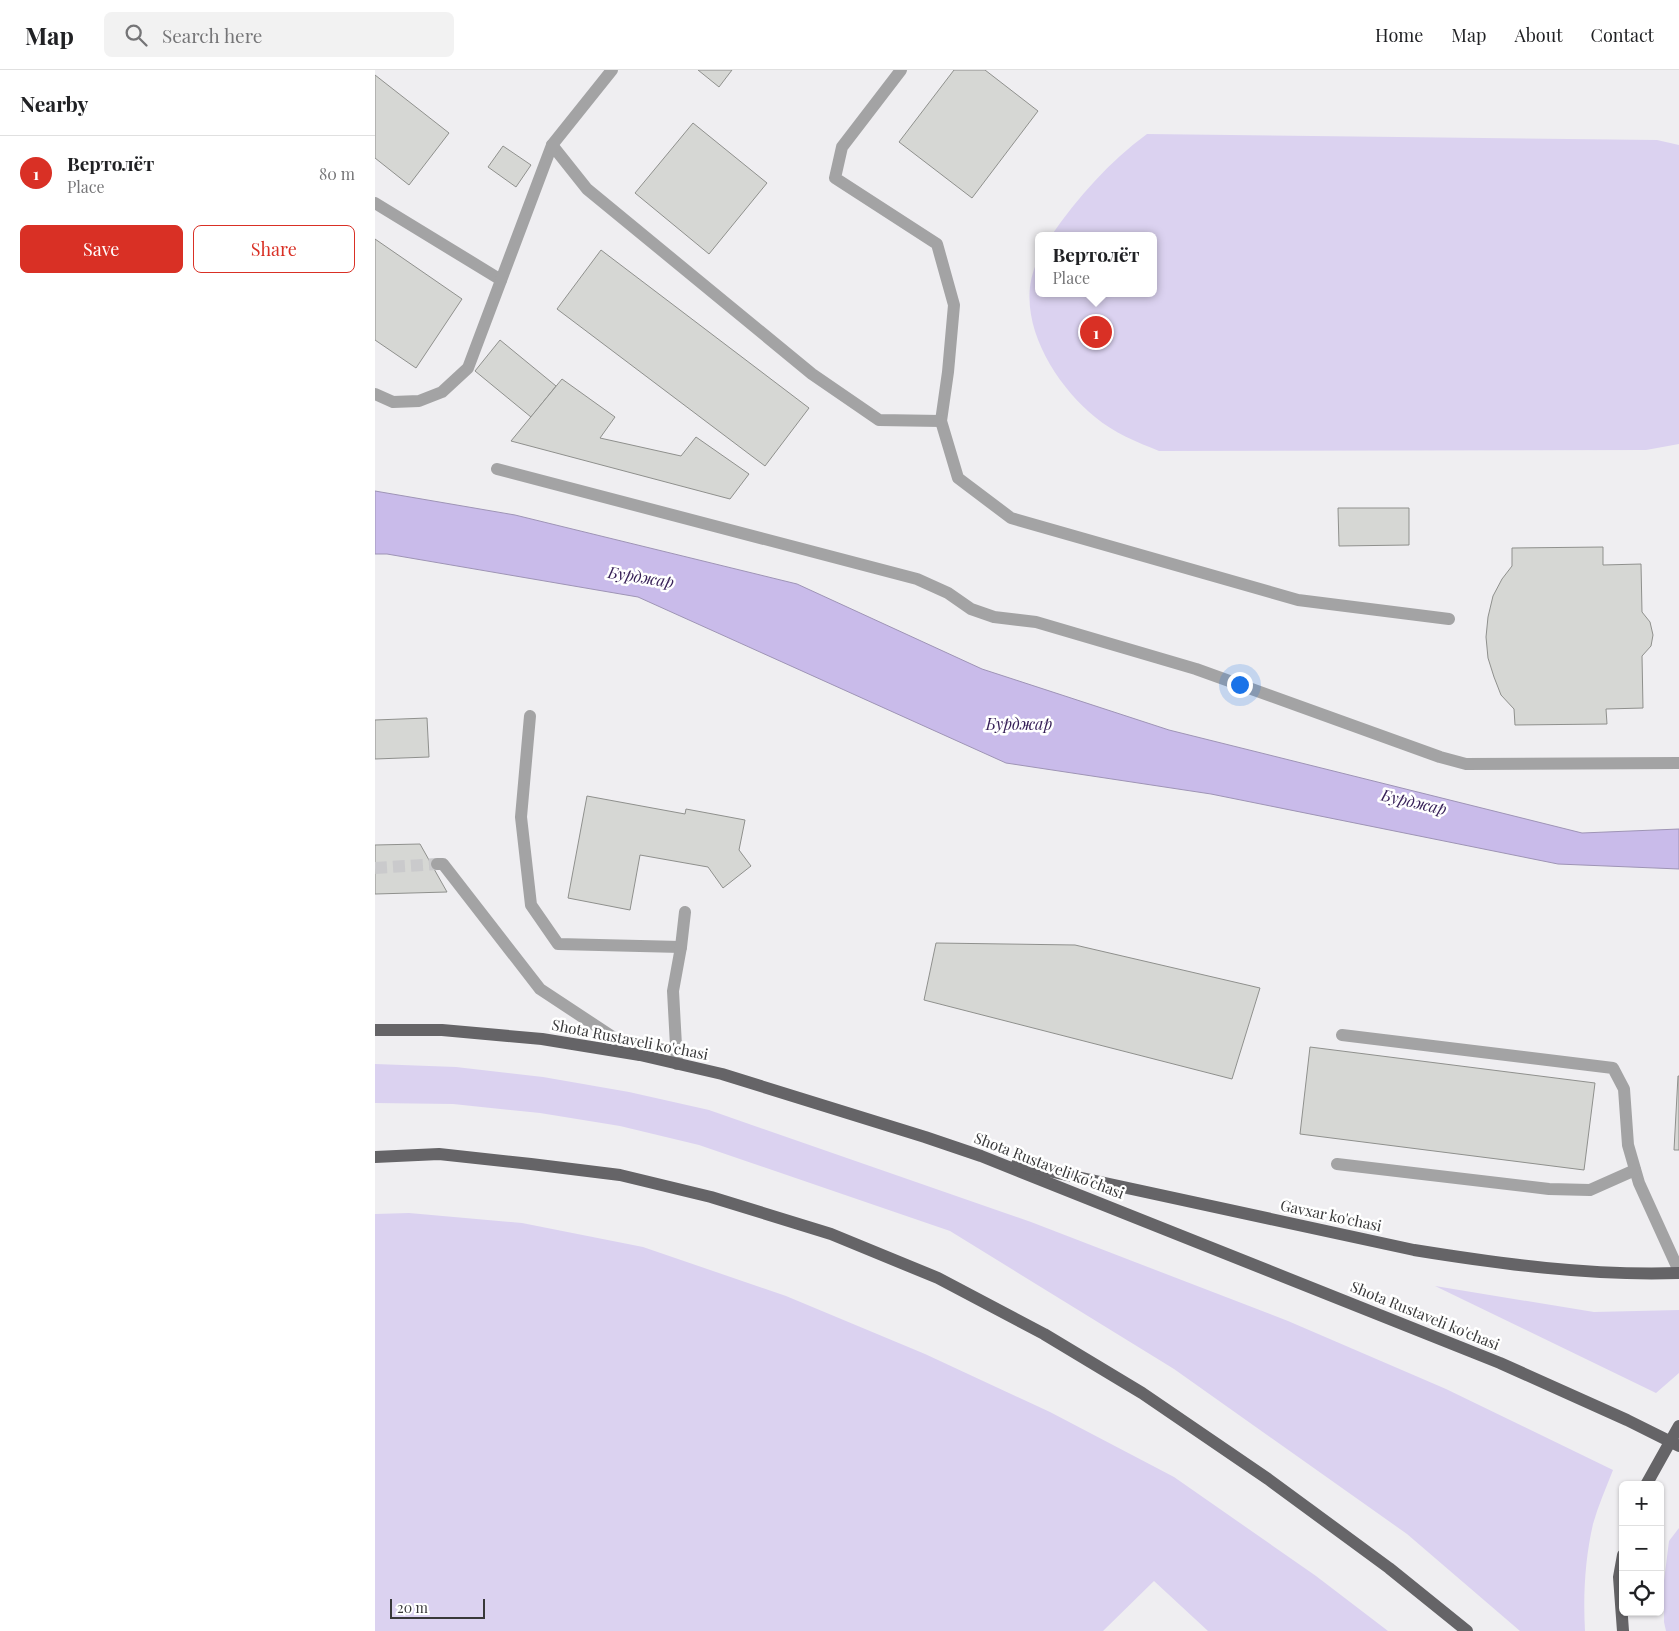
<!DOCTYPE html>
<meta charset="utf-8">
<style>
body{margin:0;font-family:"Playfair Display",serif;background:#f2f2f2;color:#202124}
.controls{position:absolute;right:15px;bottom:15px;display:grid;overflow:hidden;border-radius:8px;box-shadow:0 1px 4px #0004}
.controls button{width:45px;height:45px;display:grid;place-items:center;padding:0;border:0;border-bottom:1px solid #e0e0e0;background:#fff;color:#202124;font:25px sans-serif}
.scale{position:absolute;left:15px;bottom:12px;width:95px;box-sizing:border-box;padding-left:5px;border:2px solid #383839;border-top:0;font-size:14px;line-height:18px;white-space:nowrap;color:#383839;-webkit-text-stroke:4px #fff;paint-order:stroke}
.you{position:absolute;left:864px;top:614px;width:18px;height:18px;margin:-12px;border:4px solid #fff;border-radius:50%;background:#1a73e8;box-shadow:0 0 0 8px #1a73e833}
.badge{display:grid;place-items:center;width:32px;height:32px;border-radius:50%;background:#d93025;color:#fff;font-size:16px;font-weight:700}
.pin{position:absolute;translate:-50% -50%;border:2px solid #fff;box-shadow:0 1px 5px #0006}
.popup{position:absolute;left:660px;top:162px;width:122px;height:65px;box-sizing:border-box;display:grid;place-content:center;border-radius:8px;background:#fff;filter:drop-shadow(0 1px 4px #0005);font-size:16px;white-space:nowrap;color:#757577}
.popup b{font-size:19px;color:#202124}
.popup::after{content:'';position:absolute;left:50%;top:100%;margin-left:-10px;border:10px solid transparent;border-top-color:#fff}
.list{margin:0;padding:0;list-style:none}
h2{display:flex;justify-content:space-between;align-items:center;height:65px;margin:0;padding:0 20px;font-size:21px}
h2 small{font-size:16px;font-weight:400;color:#757577}
.list li{display:grid;grid-template-columns:32px 1fr auto;gap:15px;align-items:center;box-sizing:border-box;height:75px;padding:0 20px;border-top:1px solid #e0e0e0}
.list b{display:block;font-size:19px;white-space:nowrap}
.list p{margin:0;font-size:16px;white-space:nowrap;color:#757577}
.list em{font-size:16px;font-style:normal;color:#757577}
.actions{display:flex;gap:10px;padding:15px 20px}
.actions a{flex:1;padding:11px 0;border:1px solid #d93025;border-radius:8px;text-align:center;font-size:18px;color:#d93025}
.actions .main{background:#d93025;color:#fff}
.icon{flex:none;width:28px;height:28px;fill:none;stroke:currentColor;stroke-width:2;stroke-linecap:round;stroke-linejoin:round}
.map{position:relative;flex:none;width:1304px;height:1561px;overflow:hidden}
header{display:flex;align-items:center;gap:30px;box-sizing:border-box;height:70px;padding:0 25px;background:#fff;border-bottom:1px solid #e0e0e0}
header strong{font-size:24px}
nav{display:flex;gap:28px;margin-inline-start:auto;font-size:18px}
.search{width:350px;height:45px;background:#f2f2f2;display:flex;align-items:center;gap:12px;box-sizing:border-box;padding:0 18px;border-radius:8px;color:#757577;font-size:19px}
main{display:flex}
aside{flex:1;background:#fff}
.map>svg:first-child{display:block}
.green{fill:#dbd2f0}
.water{fill:#c9bbea;stroke:#9e94b5}
.building{fill:#d6d7d4;stroke:#8f908d}
.lines{fill:none;stroke-linecap:round;stroke-linejoin:round}
.minor-tunnel{stroke:#cacacc;stroke-width:12;stroke-dasharray:12 6;stroke-linecap:butt}
.minor{stroke:#a3a3a4;stroke-width:12}
.major{stroke:#656467;stroke-width:12}
.labels{text-anchor:middle;stroke-width:5;stroke-linejoin:round;paint-order:stroke}
.street-label{font-size:15px;fill:#383839;stroke:#fff}
.water-label{font-size:16px;font-style:italic;fill:#351e56;stroke:#fff}
</style>
<header>
<strong>Map</strong>
<div class="search"><svg class="icon" aria-label="search" viewBox="0 0 24 24"><circle cx="10" cy="10" r="6"/><path d="M15 15l6 6"/></svg>Search here</div>
<nav><a>Home</a><a>Map</a><a>About</a><a>Contact</a></nav>
</header>
<main>
<aside>
<h2>Nearby<small></small></h2>
<ul class="list">
<li><span class="badge">1</span><div><b>Вертолёт</b><p>Place</p></div><em>80 m</em></li>
</ul>
<div class="actions"><a class="main">Save</a><a>Share</a></div>
</aside>
<div class="map">
<svg width="1304" height="1561" viewBox="0 0 1304 1561">
<rect width="100%" height="100%" fill="#efeef1"/>
<g class="green">
<path d="M 772,64 L 1282,70 L 1304,75 L 1304,374 L 1271,380 L 784,381 C 762,372 739,363 720,347 C 678,313 636,244 663,190 L 664,223 L 778,223 L 778,166 L 676,166 C 703,127 734,92 772,64 Z"/>
<path d="M 0,994 L 81,997 L 168,1007 L 254,1022 L 334,1040 L 656,1152 L 913,1251 L 1071,1319 L 1238,1400 C 1231,1418 1223,1436 1218,1454 C 1210,1489 1208,1525 1210,1561 L 1145,1561 L 1032,1464 L 799,1299 L 575,1161 L 324,1075 L 245,1056 L 165,1043 L 78,1034 L 0,1033 Z"/>
<path d="M 34,1143 L 147,1153 L 268,1177 L 411,1226 L 550,1284 L 675,1342 L 799,1407 L 941,1506 L 1013,1561 L 833,1561 L 779,1511 L 728,1561 L 0,1561 L 0,1144 Z"/>
<path d="M 1060,1216 L 1219,1242 L 1304,1240 L 1304,1303 L 1281,1323 Z"/>
<path d="M 1304,1458 L 1304,1561 L 1291,1561 L 1289,1552 L 1289,1511 L 1294,1471 Z"/>
</g>
<path class="water" d="M 0,421 L 140,445 L 422,514 L 607,599 L 794,660 L 1207,763 L 1304,759 L 1304,799 L 1183,794 L 836,724 L 631,693 L 263,527 L 12,484 L 0,484 Z"/>
<g class="building">
<path d="M 323,0 L 357,0 L 344,17 Z"/>
<path d="M 579,0 L 610,0 L 663,41 L 597,128 L 524,72 Z"/>
<path d="M 0,5 L 74,63 L 34,115 L 0,88 Z"/>
<path d="M 318,53 L 392,113 L 334,184 L 260,123 Z"/>
<path d="M 128,76 L 156,95 L 141,117 L 113,97 Z"/>
<path d="M 0,169 L 87,229 L 41,298 L 0,270 Z"/>
<path d="M 226,180 L 434,338 L 390,396 L 182,239 Z"/>
<path d="M 125,270 L 181,316 L 156,347 L 100,301 Z"/>
<path d="M 187,309 L 240,347 L 225,368 L 306,386 L 321,367 L 374,404 L 355,429 L 136,371 Z"/>
<path d="M 963,438 L 1034,438 L 1034,475 L 964,476 Z"/>
<path d="M 1228,477 L 1228,495 L 1266,494 L 1267,542 L 1275,552 L 1278,565 L 1276,576 L 1267,586 L 1268,638 L 1231,639 L 1232,654 L 1140,655 L 1139,639 L 1126,625 L 1119,607 L 1113,588 L 1111,567 L 1113,547 L 1118,526 L 1127,509 L 1137,496 L 1137,478 Z"/>
<path d="M 52,648 L 54,687 L 0,689 L 0,650 Z"/>
<path d="M 212,726 L 310,744 L 311,739 L 370,750 L 364,780 L 376,796 L 348,818 L 333,797 L 265,785 L 255,840 L 193,828 Z"/>
<path d="M 45,774 L 72,822 L 0,824 L 0,775 Z"/>
<path d="M 561,873 L 700,875 L 885,918 L 857,1009 L 549,930 Z"/>
<path d="M 935,977 L 1220,1013 L 1209,1100 L 925,1064 Z"/>
<path d="M 1303,1006 L 1304,1006 L 1304,1080 L 1299,1080 Z"/>
</g>
<g class="lines">
<path class="minor-tunnel" d="M 0,798 L 62,794"/>
<g class="minor">
<path d="M 526,0 L 467,77 L 460,108 L 562,174 L 579,235 L 573,302 L 566,351 L 583,408 L 636,448 L 923,530 L 1074,549"/>
<path d="M 177,75 L 212,119 L 437,304 L 504,350 L 566,351"/>
<path d="M 0,133 L 126,210"/>
<path d="M 0,324 L 18,332 L 44,331 L 67,322 L 93,298 L 177,75 L 237,0"/>
<path d="M 122,399 L 542,509 L 573,523 L 596,539 L 619,547 L 661,552 L 821,599 L 1065,687 L 1091,694 L 1304,693"/>
<path d="M 155,646 L 146,747 L 156,835 L 183,874 L 306,877"/>
<path d="M 62,794 L 68,794 L 165,919 L 265,985"/>
<path d="M 967,965 L 1238,998 L 1249,1019 L 1253,1075 L 1264,1113 L 1304,1201"/>
<path d="M 302,994 L 298,921 L 306,877 L 310,842"/>
<path d="M 962,1094 L 1174,1119 L 1215,1120 L 1260,1100"/>
</g>
<g class="major">
<path d="M 0,960 L 67,960 L 167,969 L 265,985 L 347,1004 L 550,1067 L 606,1086 L 1125,1293 L 1252,1350 L 1304,1376"/>
<path d="M 0,1087 L 64,1084 L 156,1094 L 245,1105 L 336,1127 L 456,1164 L 563,1208 L 669,1264 L 767,1323 L 893,1409 L 1014,1498 L 1092,1561"/>
<path d="M 642,1094 L 1039,1180 C 1126,1194 1215,1206 1304,1203"/>
<path d="M 1271,1415 L 1304,1356"/>
<path d="M 1248,1561 L 1244,1507 L 1248,1485"/>
</g>
</g>
<g class="labels">
<g class="street-label">
<text transform="translate(255 970) rotate(11)" y="5">Shota Rustaveli ko'chasi</text>
<text transform="translate(674 1096) rotate(21)" y="5">Shota Rustaveli ko'chasi</text>
<text transform="translate(956 1146) rotate(12)" y="5">Gavxar ko'chasi</text>
<text transform="translate(1050 1246) rotate(22)" y="5">Shota Rustaveli ko'chasi</text>
</g>
<g class="water-label">
<text transform="translate(266 507) rotate(9)" y="6">Бурджар</text>
<text x="644" y="660">Бурджар</text>
<text transform="translate(1039 732) rotate(13)" y="6">Бурджар</text>
</g>
</g>
</svg>
<div class="controls">
<button>+</button>
<button>−</button>
<button><svg class="icon" aria-label="locate" viewBox="0 0 24 24"><circle cx="12" cy="12" r="6"/><path d="M12 2v4M12 18v4M2 12h4M18 12h4"/></svg></button>
</div>
<div class="scale">20 m</div>
<div class="you"></div>
<div class="pin badge" style="left:721px;top:262px">1</div>
<div class="popup"><b>Вертолёт</b>Place</div>
</div>
</main>
